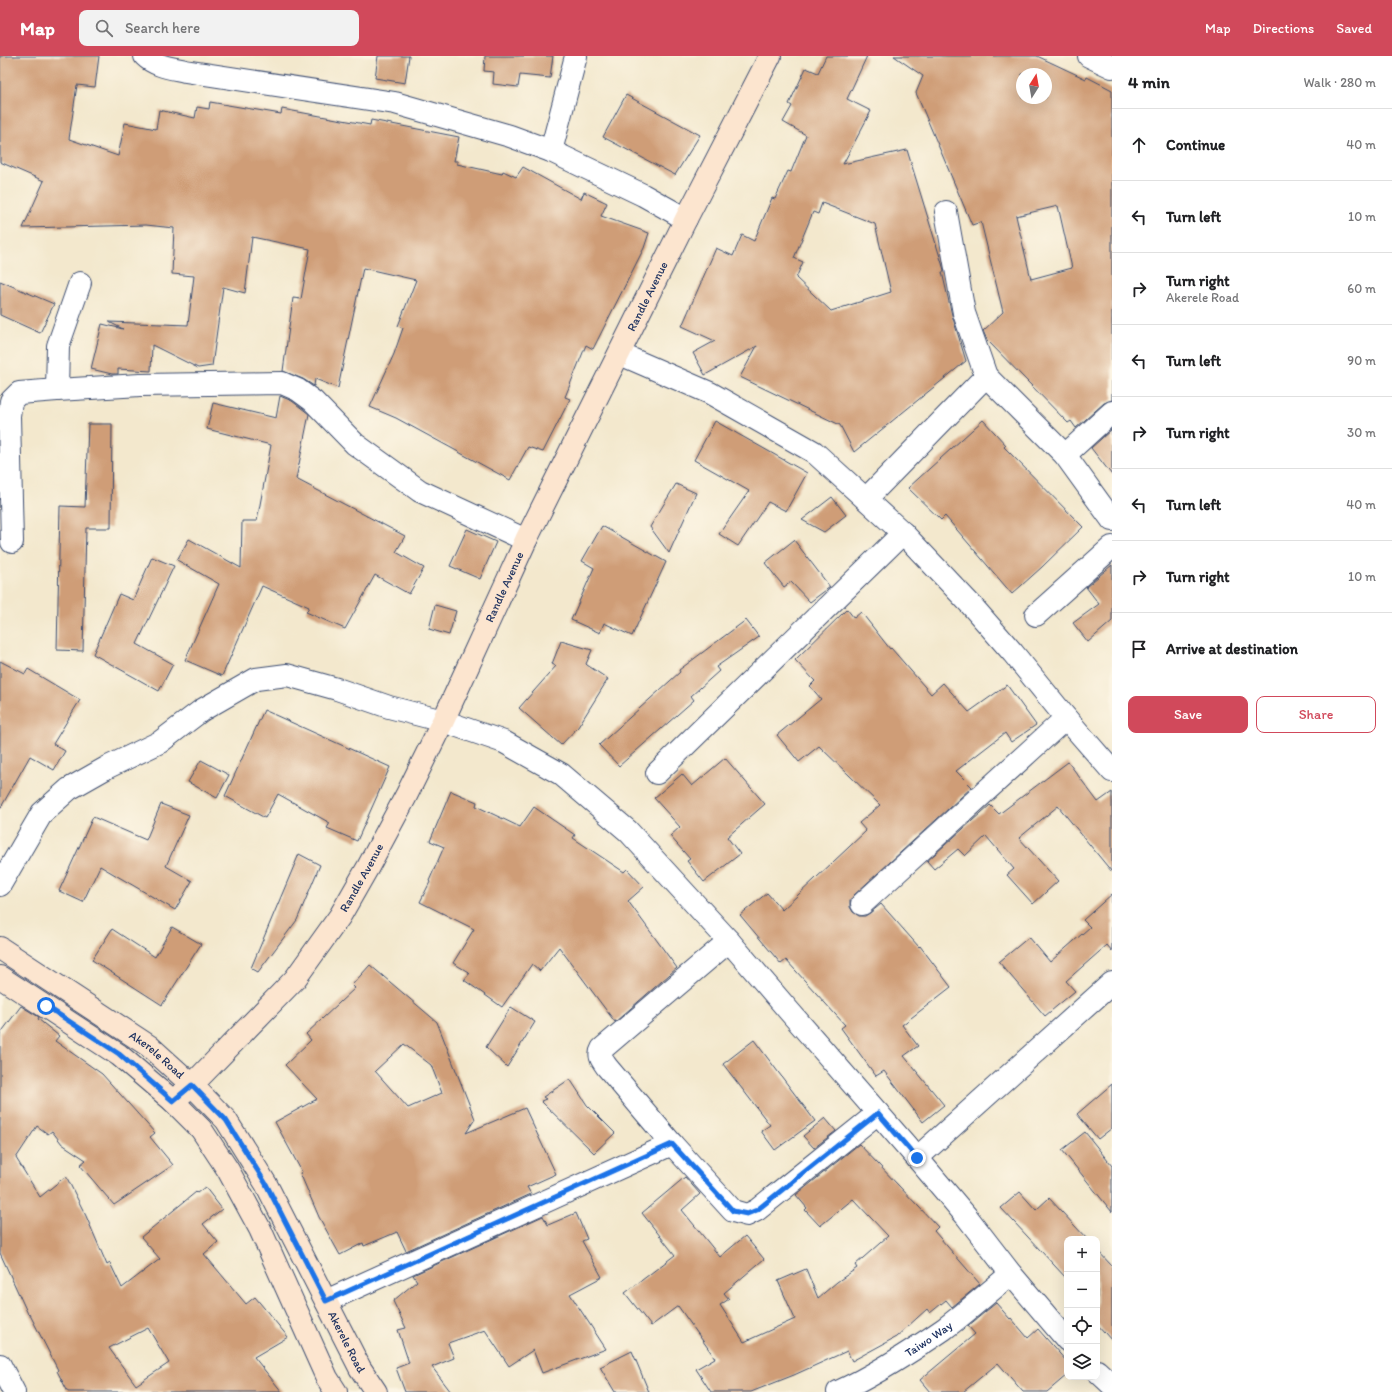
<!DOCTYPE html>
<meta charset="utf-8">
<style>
body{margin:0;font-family:Itim,sans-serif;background:#f2f2f2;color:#202124}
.controls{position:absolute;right:12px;bottom:12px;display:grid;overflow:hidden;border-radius:8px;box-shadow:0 4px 16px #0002}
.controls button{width:36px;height:36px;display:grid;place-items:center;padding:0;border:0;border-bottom:1px solid #e0e0e0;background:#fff;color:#202124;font:20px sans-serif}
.compass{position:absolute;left:1016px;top:12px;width:36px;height:36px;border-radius:50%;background:#fff;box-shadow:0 4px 16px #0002;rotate:11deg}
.stop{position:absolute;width:12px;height:12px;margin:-9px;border:3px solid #1a73e8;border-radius:50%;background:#fff}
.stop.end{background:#1a73e8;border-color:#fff;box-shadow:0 1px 4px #0008}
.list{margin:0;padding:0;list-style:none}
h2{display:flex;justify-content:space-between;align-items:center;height:52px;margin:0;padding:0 16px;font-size:17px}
h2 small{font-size:13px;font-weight:400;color:#757577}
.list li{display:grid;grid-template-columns:26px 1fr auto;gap:12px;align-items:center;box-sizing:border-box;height:72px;padding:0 16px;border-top:1px solid #e0e0e0}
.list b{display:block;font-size:15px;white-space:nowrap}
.list p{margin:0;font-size:13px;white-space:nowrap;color:#757577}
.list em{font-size:13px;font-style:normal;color:#757577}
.actions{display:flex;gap:8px;padding:12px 16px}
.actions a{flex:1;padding:9px 0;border:1px solid #d1495b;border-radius:8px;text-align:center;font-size:14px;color:#d1495b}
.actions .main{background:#d1495b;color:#fff}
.icon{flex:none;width:22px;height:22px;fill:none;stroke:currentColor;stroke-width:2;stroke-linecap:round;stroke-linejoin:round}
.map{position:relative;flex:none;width:1112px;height:1336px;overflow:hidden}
header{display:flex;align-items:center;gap:24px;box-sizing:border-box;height:56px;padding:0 20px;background:#d1495b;color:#fff}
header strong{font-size:19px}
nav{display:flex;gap:22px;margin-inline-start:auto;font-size:14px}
.search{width:280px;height:36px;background:#f2f2f2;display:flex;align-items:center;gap:10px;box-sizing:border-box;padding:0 14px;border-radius:8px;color:#757577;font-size:15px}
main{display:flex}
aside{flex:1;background:#fff}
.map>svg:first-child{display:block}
.building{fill:#cf9d77;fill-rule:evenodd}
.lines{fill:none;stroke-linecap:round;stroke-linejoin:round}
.street-casing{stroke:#3b4b6f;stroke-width:24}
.secondary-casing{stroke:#3b4b6f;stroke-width:24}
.street{stroke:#fff;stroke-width:22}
.secondary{stroke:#fce5cf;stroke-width:22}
.route{stroke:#1a73e8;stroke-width:5}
.labels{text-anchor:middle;stroke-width:3.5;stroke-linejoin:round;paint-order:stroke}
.street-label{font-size:12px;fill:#1b2f5e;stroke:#fcf5e5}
</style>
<header>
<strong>Map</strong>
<div class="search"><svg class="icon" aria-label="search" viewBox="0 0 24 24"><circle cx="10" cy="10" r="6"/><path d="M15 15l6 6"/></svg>Search here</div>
<nav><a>Map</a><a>Directions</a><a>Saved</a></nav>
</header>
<main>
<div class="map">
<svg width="1112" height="1336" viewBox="0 0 1112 1336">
<rect width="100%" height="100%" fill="#fcf5e5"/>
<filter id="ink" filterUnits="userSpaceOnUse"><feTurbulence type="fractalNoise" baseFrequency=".025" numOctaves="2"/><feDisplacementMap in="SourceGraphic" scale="8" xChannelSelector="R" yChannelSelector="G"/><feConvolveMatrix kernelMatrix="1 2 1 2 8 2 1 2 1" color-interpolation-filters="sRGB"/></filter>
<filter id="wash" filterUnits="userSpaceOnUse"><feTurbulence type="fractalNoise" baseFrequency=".012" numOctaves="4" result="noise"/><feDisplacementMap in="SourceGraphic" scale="16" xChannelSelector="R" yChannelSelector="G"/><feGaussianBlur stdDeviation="0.9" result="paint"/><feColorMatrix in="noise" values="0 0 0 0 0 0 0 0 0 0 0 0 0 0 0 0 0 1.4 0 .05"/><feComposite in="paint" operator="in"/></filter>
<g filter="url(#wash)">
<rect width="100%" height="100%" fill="#f3e8cd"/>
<g id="blocks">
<g class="building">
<path d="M 0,0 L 99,0 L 95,31 L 77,29 L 69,83 L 118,100 L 125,67 L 156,73 L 159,54 L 195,62 L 197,51 L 209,53 L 210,46 L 281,58 L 282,53 L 370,69 L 371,64 L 459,81 L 454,105 L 457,105 L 457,108 L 502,118 L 503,115 L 516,121 L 523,111 L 581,143 L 584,136 L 607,147 L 601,160 L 649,177 L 644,192 L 593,293 L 586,289 L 565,341 L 570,343 L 543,396 L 528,391 L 510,424 L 396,362 L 370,351 L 394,298 L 403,272 L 398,270 L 416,224 L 363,212 L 338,332 L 315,323 L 314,330 L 303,323 L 283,315 L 293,242 L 301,243 L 310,193 L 252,181 L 245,237 L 223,231 L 212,310 L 198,312 L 152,289 L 151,315 L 118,313 L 118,318 L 112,318 L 91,313 L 102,268 L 123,273 L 109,266 L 188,269 L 194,220 L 172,218 L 174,172 L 146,169 L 23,172 L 44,125 L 0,106 Z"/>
<path d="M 378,0 L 409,0 L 405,27 L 375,22 Z"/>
<path d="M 485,0 L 553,0 L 550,22 L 520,19 L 518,31 L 493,28 L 494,16 L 484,15 Z"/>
<path d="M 826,0 L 867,0 L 847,43 L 871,55 L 843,108 L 907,94 L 944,214 L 944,216 L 942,216 L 952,259 L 966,305 L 854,396 L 840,369 L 740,321 L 757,290 L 705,319 L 693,297 L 715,285 L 682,270 L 716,192 L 733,200 L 742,179 L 754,185 L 772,142 L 775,143 L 788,115 L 791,116 L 806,79 L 783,66 L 792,50 L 789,48 L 806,12 L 818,17 ZM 822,147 L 875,168 L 891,236 L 831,255 L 796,222 L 803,206 L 794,202 L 813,156 L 818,158 Z"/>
<path d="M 894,0 L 1037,0 L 1086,23 L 1087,21 L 1112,34 L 1112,344 L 1104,347 L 1076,372 L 1071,365 L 1068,367 L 987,284 L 983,275 L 1003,256 L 981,166 L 972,169 L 916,37 L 923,20 ZM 1022,18 L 1046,18 L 1046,42 L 1022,42 ZM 1058,150 L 1072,212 L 1031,223 L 1016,160 Z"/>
<path d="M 626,39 L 700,79 L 675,119 L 603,81 Z"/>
<path d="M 0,225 L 54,248 L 40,277 L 0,259 Z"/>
<path d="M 280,340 L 292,345 L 309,358 L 296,423 L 405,480 L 396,496 L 424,512 L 409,538 L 375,519 L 345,573 L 306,556 L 309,551 L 262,530 L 222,620 L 185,604 L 219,528 L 177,504 L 189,483 L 241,512 L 242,465 L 257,465 L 271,389 L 207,373 L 213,347 L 276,362 Z"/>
<path d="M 983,364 L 1006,389 L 1004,391 L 1083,471 L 1042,511 L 1012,538 L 945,460 L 941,464 L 908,432 Z"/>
<path d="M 715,365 L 807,417 L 786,455 L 768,446 L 738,490 L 719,478 L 749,435 L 694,404 Z"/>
<path d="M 88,368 L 112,368 L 111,472 L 86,472 L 83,595 L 57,594 L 60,450 L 85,451 Z"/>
<path d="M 1112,373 L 1112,419 L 1091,392 Z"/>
<path d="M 676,428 L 696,437 L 669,497 L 650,471 Z"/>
<path d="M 832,441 L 846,459 L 824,476 L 802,464 Z"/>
<path d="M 602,470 L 666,506 L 632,580 L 604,567 L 600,577 L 571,564 L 594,512 L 582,505 Z"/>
<path d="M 467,473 L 496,486 L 480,523 L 450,510 Z"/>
<path d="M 794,484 L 830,531 L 810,546 L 791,526 L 784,531 L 765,507 Z"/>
<path d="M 152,501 L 174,510 L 137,588 L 173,608 L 159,635 L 93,598 L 119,538 L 133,544 Z"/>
<path d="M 1112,509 L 1112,565 L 1088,586 L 1073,567 L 1099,548 L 1086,531 Z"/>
<path d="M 435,549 L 456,555 L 449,579 L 429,573 Z"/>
<path d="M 847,553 L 854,562 L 861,556 L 890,593 L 891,592 L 931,638 L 943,627 L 969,656 L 1007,629 L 1036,669 L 1011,686 L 1005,677 L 956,715 L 972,731 L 854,839 L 850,845 L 850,851 L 853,856 L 859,860 L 865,860 L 870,857 L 881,848 L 919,891 L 920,890 L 951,931 L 902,969 L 918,990 L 904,1000 L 944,1049 L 923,1066 L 884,1015 L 876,1020 L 841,972 L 845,969 L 786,904 L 781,908 L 740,859 L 767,837 L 782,854 L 866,775 L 859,767 L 880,749 L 819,690 L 799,706 L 777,679 L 821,643 L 810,630 L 815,625 L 795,604 Z"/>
<path d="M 746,564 L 759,581 L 716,611 L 719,615 L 691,640 L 694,644 L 619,710 L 599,689 L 680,616 L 679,614 Z"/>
<path d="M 561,585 L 592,594 L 586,608 L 587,609 L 608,623 L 578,671 L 561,689 L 519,652 L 556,610 L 552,608 Z"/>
<path d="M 0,605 L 25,618 L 28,613 L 80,644 L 53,688 L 65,695 L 54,714 L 30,700 L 0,753 Z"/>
<path d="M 264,654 L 390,711 L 357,785 L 327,772 L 330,767 L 278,738 L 265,762 L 225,740 Z"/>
<path d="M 725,702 L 765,748 L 727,781 L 740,798 L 704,826 L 687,805 L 690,803 L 670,780 L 680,771 L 654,742 L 682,718 L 692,730 Z"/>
<path d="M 201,704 L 229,719 L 217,742 L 188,726 Z"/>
<path d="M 1068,706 L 1098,746 L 1112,736 L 1112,816 L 1058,750 L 1019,782 L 1058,825 L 1033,848 L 1007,819 L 1014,813 L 986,780 L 965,800 L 958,793 L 934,813 L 927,805 L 990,749 L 999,758 Z"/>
<path d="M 451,735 L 477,746 L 476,750 L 520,771 L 534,751 L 575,779 L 573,782 L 624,816 L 627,813 L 644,831 L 628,845 L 677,912 L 615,966 L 559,891 L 540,915 L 532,908 L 502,951 L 464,924 L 470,917 L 453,907 L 474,873 L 420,846 L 430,826 L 429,825 L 444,791 L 430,785 Z"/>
<path d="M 161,748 L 189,759 L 166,810 L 192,825 L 175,854 L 100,810 L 83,846 L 59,835 L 93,761 L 146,784 Z"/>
<path d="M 299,798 L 320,809 L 297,864 L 258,916 L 251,912 Z"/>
<path d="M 1112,838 L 1112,895 L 1107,889 L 1066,925 L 1075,935 L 1045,960 L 999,906 L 1029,881 L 1050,906 L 1090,871 L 1083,864 Z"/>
<path d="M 172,871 L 201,888 L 162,949 L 92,904 L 112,873 L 155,901 Z"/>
<path d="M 370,909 L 437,966 L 475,1063 L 466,1077 L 525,1052 L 556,1118 L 527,1131 L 531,1138 L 406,1195 L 397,1176 L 364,1190 L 363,1187 L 340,1199 L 319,1161 L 300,1117 L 302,1116 L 275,1066 L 317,1043 L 285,1009 L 311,984 L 306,978 L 355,932 L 352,929 ZM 404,988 L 431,1009 L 442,1037 L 408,1052 L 375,1015 Z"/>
<path d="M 21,950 L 39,961 L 38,963 L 59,980 L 55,985 L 102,1018 L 155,1077 L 150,1081 L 173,1109 L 114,1149 L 80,1109 L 86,1104 L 62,1088 L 52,1075 L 48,1078 L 37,1070 L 16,1102 L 40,1141 L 66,1120 L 86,1160 L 107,1209 L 110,1207 L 122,1232 L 160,1203 L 141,1181 L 196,1136 L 197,1137 L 205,1131 L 222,1153 L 203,1168 L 218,1186 L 204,1198 L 246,1248 L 255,1241 L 288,1281 L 254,1301 L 282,1336 L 68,1336 L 57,1315 L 58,1314 L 29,1257 L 28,1258 L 0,1197 L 0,978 ZM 148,1272 L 169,1307 L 136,1329 L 109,1292 Z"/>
<path d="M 511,951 L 535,966 L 507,1011 L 486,991 Z"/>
<path d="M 754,984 L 815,1065 L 775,1094 L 761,1075 L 770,1069 L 723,1008 Z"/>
<path d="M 570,1023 L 587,1049 L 615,1077 L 594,1097 L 541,1045 L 546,1043 L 543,1041 Z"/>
<path d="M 1112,1028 L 1112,1072 L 1098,1083 L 1077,1058 Z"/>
<path d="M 825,1062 L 836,1075 L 814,1092 L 803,1080 Z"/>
<path d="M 1085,1076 L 1112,1110 L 1112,1156 L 1062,1094 Z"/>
<path d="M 859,1088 L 938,1171 L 934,1175 L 980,1228 L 952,1251 L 946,1244 L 930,1257 L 927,1253 L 896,1281 L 852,1305 L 847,1295 L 794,1319 L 751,1336 L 711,1336 L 696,1313 L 715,1302 L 678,1250 L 651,1270 L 625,1237 L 675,1199 L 642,1157 L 685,1121 L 700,1138 L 682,1154 L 720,1201 L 745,1180 L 764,1203 L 724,1237 L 729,1243 L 720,1249 L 744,1286 L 795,1263 L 778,1225 L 806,1213 L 818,1242 L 837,1226 L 857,1212 L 855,1209 L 888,1180 L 853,1143 L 820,1170 L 805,1154 L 807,1152 L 796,1139 Z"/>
<path d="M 1020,1136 L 1036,1154 L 1049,1142 L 1087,1183 L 1067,1183 L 1067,1223 L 1001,1152 Z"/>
<path d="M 576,1157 L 587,1183 L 582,1185 L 602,1221 L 570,1238 L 606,1293 L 542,1317 L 533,1294 L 509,1310 L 485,1274 L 448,1287 L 454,1302 L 432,1311 L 451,1336 L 405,1336 L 396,1312 L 409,1307 L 398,1274 L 406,1272 L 393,1245 L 417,1225 L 413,1219 L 543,1160 L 548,1169 Z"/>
<path d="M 1097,1194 L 1112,1210 L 1112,1285 L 1097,1268 Z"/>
<path d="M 996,1247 L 1010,1263 L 1011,1262 L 1028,1282 L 1038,1273 L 1067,1306 L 1067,1319 L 1047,1336 L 1023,1336 L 998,1307 L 963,1336 L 930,1336 L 920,1324 L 975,1278 L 968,1270 Z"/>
<path d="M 632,1295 L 649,1336 L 615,1336 L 600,1311 Z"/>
</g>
</g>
</g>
<g filter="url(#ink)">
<use href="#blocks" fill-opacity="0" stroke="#3b4b6f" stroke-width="1"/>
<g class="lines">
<g class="street-casing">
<g id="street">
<path d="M 145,0 C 155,10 172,12 185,15 L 395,47 L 510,80 L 551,95 L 643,139 L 686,163"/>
<path d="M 1089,0 L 1112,11"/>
<path d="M 551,95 L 576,0"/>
<path d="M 620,298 L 710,337 L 814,396 L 903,477 L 972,550 L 1013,597 L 1066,662 L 1112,715"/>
<path d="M 986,320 L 1065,399 L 1112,464"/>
<path d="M 57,334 L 58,290 L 80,227"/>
<path d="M 1065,399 L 1112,356"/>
<path d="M 866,443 L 986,320 L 964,257 L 946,156"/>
<path d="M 12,486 L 9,360 L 11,345 L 19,337 L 57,334 L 140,329 L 282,327 L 298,334 L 313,345 L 355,388 L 420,435 L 526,484"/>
<path d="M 1036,559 L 1112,491"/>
<path d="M 657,717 L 903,477"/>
<path d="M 0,829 L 42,757 L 69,733 L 106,712 L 160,686 L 202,654 L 256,623 L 287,619 L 337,633 L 389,651 L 443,665 L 504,686 L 561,718 L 628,775 L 729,885 L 789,955 L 917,1102 L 967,1161 L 1011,1218 L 1067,1284"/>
<path d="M 862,848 L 1066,662"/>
<path d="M 729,885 L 602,993 C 598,1000 602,1004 607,1011 L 672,1088 L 733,1155 L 747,1159 L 757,1154 L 878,1057"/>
<path d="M 917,1102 L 1112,927"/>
<path d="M 326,1245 L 672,1088"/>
<path d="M 0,1309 L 14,1336"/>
<path d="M 1097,1315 L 1112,1329"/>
<path id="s1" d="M 838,1336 C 873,1320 912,1295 944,1273 C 967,1256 989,1236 1011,1218"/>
</g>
</g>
<g class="secondary-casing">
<g id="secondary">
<path id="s2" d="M 0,892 L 149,990 L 192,1029 L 226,1064 L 266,1128 L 360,1312 L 376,1336"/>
<path d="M 0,921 L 119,999 L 173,1045 L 201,1073 L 228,1114 L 260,1173 L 327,1322 L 336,1336"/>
<path id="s3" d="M 173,1045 L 192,1029 L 295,923 L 340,860 L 368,811 L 406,740 L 443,665 L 526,484 L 686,163 L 770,0"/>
</g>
</g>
<use href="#street" class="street"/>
<use href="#secondary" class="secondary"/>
</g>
</g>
<g class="lines" filter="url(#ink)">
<path class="route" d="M 46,950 L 119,998 L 173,1045 L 192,1029 L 226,1064 L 266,1128 L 326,1245 L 672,1088 L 733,1155 L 747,1158 L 757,1154 L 878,1057 L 917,1102"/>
</g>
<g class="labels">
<g class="street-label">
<text dy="4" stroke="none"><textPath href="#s3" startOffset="942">Randle Avenue</textPath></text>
<text dy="4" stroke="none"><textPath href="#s3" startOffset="618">Randle Avenue</textPath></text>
<text dy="4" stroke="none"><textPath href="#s3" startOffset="294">Randle Avenue</textPath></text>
<text dy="4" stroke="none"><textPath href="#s2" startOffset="190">Akerele Road</textPath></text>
<text dy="4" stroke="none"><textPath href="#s1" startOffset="105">Taiwo Way</textPath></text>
<text dy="4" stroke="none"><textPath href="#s2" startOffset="538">Akerele Road</textPath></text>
</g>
</g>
</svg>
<div class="controls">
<button>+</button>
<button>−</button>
<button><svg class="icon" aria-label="locate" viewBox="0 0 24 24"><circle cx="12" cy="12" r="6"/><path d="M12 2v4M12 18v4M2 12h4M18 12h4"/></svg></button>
<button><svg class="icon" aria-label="layers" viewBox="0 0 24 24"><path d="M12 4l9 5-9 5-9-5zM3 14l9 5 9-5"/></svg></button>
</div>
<svg class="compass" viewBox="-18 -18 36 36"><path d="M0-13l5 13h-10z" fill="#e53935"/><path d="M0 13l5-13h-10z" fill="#757577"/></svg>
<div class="stop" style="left:46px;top:950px"></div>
<div class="stop end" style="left:917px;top:1102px"></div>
</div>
<aside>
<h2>4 min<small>Walk · 280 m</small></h2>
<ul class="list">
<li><svg class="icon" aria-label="ahead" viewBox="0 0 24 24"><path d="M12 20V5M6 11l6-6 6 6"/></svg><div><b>Continue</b></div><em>40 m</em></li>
<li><svg class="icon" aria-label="left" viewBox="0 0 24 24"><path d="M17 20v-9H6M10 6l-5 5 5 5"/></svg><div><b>Turn left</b></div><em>10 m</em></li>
<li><svg class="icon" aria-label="right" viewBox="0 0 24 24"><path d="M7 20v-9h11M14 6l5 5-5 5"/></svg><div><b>Turn right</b><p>Akerele Road</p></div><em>60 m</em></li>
<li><svg class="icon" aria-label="left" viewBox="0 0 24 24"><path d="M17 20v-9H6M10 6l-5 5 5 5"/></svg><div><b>Turn left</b></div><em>90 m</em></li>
<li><svg class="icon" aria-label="right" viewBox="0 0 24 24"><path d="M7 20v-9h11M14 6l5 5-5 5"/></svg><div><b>Turn right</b></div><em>30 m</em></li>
<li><svg class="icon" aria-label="left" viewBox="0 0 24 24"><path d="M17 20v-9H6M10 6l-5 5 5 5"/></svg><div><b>Turn left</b></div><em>40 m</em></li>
<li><svg class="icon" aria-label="right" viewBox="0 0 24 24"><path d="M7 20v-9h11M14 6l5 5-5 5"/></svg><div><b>Turn right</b></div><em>10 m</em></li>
<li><svg class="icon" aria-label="arrive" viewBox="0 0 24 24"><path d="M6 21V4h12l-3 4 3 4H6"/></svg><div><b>Arrive at destination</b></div></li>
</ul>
<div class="actions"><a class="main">Save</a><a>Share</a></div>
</aside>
</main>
